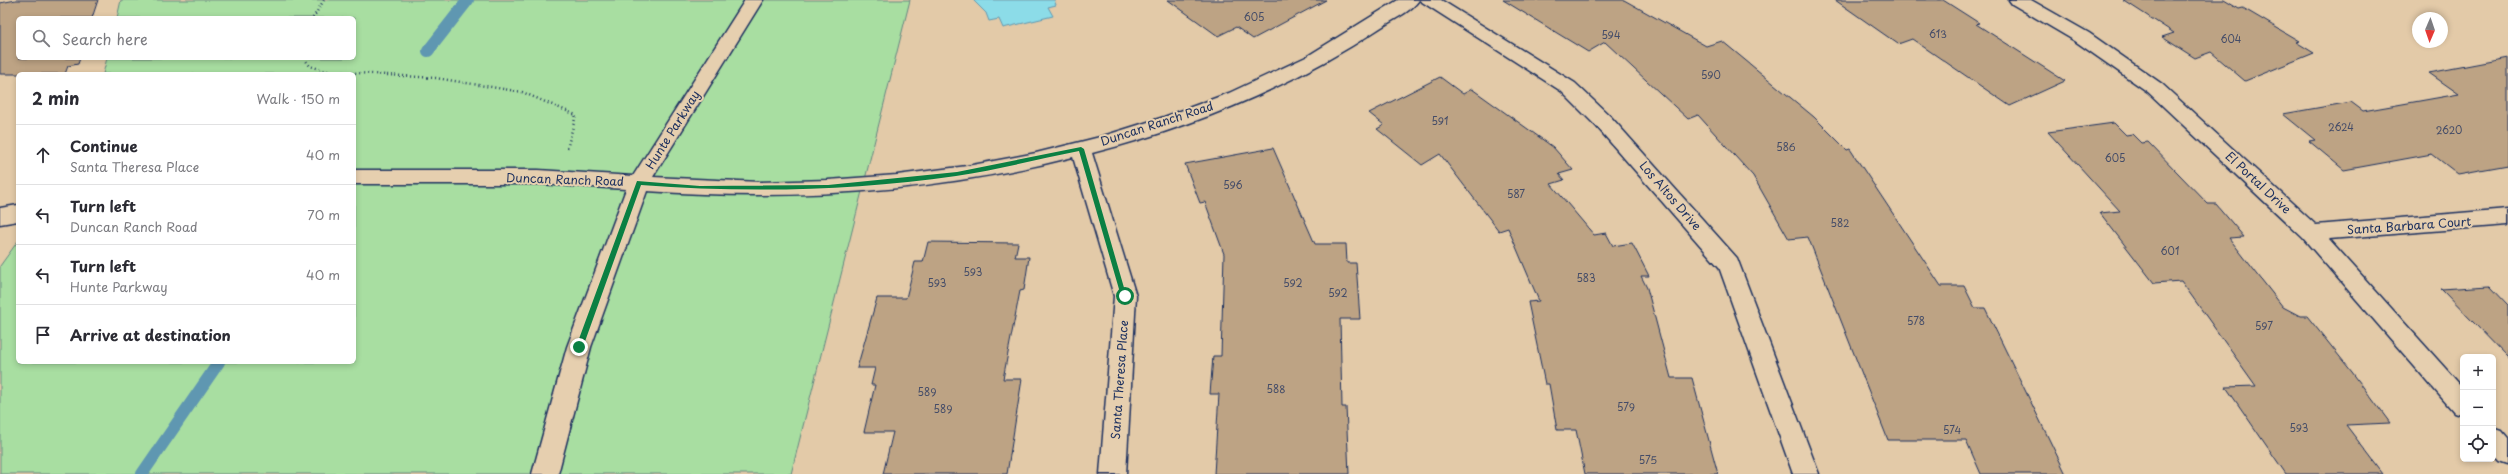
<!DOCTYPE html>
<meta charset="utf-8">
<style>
body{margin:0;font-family:"Playpen Sans",sans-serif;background:#f2f2f3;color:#2b2b33}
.controls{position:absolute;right:12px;bottom:12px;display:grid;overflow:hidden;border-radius:6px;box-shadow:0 2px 6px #0003}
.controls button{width:36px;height:36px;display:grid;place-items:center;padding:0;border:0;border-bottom:1px solid #e1e1e2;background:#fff;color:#2b2b33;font:20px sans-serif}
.compass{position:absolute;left:2412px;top:12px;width:36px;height:36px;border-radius:50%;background:#fff;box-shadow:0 2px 6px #0003;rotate:182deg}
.stop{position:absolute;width:12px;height:12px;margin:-9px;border:3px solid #0b8043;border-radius:50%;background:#fff}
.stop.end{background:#0b8043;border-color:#fff;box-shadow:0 1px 4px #0008}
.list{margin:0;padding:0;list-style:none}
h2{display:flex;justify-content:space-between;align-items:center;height:52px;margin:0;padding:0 16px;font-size:17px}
h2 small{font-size:13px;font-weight:400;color:#7c7c81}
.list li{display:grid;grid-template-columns:26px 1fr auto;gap:12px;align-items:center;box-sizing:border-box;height:60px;padding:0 16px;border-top:1px solid #e1e1e2}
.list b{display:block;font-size:15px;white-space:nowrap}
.list p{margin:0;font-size:13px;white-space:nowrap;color:#7c7c81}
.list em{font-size:13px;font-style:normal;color:#7c7c81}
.icon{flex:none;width:22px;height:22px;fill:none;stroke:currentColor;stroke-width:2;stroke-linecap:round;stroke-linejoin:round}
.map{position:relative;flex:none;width:2508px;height:474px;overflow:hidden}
.search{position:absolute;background:#fff;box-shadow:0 2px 6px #0003;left:16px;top:16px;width:340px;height:44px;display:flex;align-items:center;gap:10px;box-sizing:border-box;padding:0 14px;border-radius:6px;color:#7c7c81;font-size:15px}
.panel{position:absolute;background:#fff;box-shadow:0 2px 6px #0003;left:16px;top:72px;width:340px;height:292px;border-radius:6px}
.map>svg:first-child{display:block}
.green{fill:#a8dea1;stroke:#628680}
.water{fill:#8cdce8;stroke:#5f97b1}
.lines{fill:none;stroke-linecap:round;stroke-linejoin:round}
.stream{stroke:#5f97b1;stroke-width:12}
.building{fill:#bda384;stroke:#1b2f5e}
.minor-casing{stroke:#1b2f5e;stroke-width:3}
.path{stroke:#1b2f5e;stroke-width:2.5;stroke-dasharray:1 3;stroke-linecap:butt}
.minor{fill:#e6cfaf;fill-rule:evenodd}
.route{fill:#0b8043}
.labels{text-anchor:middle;stroke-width:4;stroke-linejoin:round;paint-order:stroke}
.number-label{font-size:10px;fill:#444c68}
.street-label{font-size:12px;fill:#1b2f5e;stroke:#e6cfaf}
</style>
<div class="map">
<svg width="2508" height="474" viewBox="0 0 2508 474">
<rect width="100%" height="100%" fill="#e3caa8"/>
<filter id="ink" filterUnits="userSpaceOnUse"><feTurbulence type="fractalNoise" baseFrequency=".025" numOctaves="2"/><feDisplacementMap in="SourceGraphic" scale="8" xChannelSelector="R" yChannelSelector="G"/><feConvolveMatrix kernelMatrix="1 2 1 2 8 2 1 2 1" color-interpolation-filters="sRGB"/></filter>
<g filter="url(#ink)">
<path class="green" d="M 121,0 L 910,0 L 791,474 L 0,474 L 0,266 L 18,241 L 18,362 L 354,362 L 354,74 L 103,74 L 107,58 L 354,58 L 354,18 L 117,18 Z"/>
<path class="water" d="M 973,0 L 1054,0 L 1056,5 L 1048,7 L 1053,16 L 1003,28 L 999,19 L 989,21 L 986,13 Z"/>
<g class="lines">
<g class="stream">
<path d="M 428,51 L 468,0"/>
<path d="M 142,474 L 219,362"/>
</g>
</g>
<g class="building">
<path d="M 16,0 L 98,0 L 92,18 L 18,18 L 18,58 L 80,58 L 78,64 L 68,66 L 65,74 L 0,74 L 0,3 Z"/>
<path d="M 1168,0 L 1326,0 L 1253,39 L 1236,27 L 1218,36 Z"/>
<path d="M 1503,0 L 1624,0 L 1706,46 L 1722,41 L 1814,117 L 1847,150 L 1850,149 L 1941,286 L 1964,286 L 1975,308 L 1985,308 L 2066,474 L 1981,474 L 1966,440 L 1888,440 L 1808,237 L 1789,239 L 1753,176 L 1698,115 L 1688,119 L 1605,42 L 1588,52 Z"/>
<path d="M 1835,0 L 1943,0 L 1979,23 L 1976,24 L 2065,81 L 2010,106 L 1912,39 L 1898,44 Z"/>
<path d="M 2123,0 L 2224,0 L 2239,9 L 2243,8 L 2299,41 L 2296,42 L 2314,53 L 2245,81 L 2211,52 L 2195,58 L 2162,37 L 2174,33 Z"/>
<path d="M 2508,58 L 2508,165 L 2458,174 L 2432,154 L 2344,170 L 2309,141 L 2315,140 L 2283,114 L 2351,102 L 2363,111 L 2459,94 L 2429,73 Z"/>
<path d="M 1440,77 L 1463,94 L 1472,89 L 1553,147 L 1573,170 L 1559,174 L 1564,180 L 1551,184 L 1594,235 L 1606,233 L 1613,246 L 1632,243 L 1649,276 L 1641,276 L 1647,288 L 1671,378 L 1692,378 L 1718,474 L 1585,474 L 1576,430 L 1557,430 L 1549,384 L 1545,384 L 1528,302 L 1539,301 L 1508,228 L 1499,231 L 1440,154 L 1422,165 L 1377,129 L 1384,125 L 1369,113 Z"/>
<path d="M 2114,123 L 2126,135 L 2132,134 L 2141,143 L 2148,142 L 2208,204 L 2216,204 L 2244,237 L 2229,238 L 2283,307 L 2300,316 L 2307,316 L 2352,372 L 2390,423 L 2346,425 L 2383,474 L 2286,474 L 2226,387 L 2256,386 L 2181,281 L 2154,283 L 2100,213 L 2120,211 L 2048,132 Z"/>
<path d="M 1273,148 L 1315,244 L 1346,244 L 1347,263 L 1356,263 L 1360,319 L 1340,319 L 1342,407 L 1346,407 L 1349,474 L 1214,474 L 1219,394 L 1210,394 L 1213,356 L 1221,356 L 1224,254 L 1205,202 L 1200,203 L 1185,164 Z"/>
<path d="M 928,242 L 1018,243 L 1015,257 L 1029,257 L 1024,290 L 1020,291 L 1003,379 L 1022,379 L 1007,474 L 883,474 L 893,432 L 864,432 L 875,385 L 871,385 L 875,368 L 857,368 L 877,298 L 906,298 L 915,262 L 923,262 Z"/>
<path d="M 2490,286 L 2508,305 L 2508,358 L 2441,289 Z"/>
</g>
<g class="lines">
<g class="minor-casing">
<g id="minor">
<path d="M 745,0 L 763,0 L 653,177 L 760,182 L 828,180 L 897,175 L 967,166 L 1036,153 L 1100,137 L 1164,117 L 1229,93 L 1306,57 L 1398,0 L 1441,0 L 1575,83 L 1611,117 L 1737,258 L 1819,474 L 1793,474 L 1719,267 L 1597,127 L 1561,91 L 1419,0 C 1411,12 1392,20 1380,28 C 1293,86 1194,127 1092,153 L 1136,296 L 1126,474 L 1100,474 L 1114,296 L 1073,157 C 933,193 791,201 647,191 L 591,347 L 558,474 L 532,474 L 567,347 L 626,189 L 538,184 L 354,184 L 354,170 L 538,170 L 633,176 Z"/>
<path d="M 2009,0 L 2031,0 L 2089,33 L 2162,84 L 2316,225 L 2508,209 L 2508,225 L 2329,239 L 2463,388 L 2463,415 L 2454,412 L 2303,238 L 2148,92 L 2075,41 L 2012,4 Z"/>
<path d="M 18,205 L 18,221 L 0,224 L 0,208 Z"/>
<path d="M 2493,428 L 2502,431 L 2508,438 L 2508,465 L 2499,462 L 2493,455 Z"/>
</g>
</g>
<g class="path">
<path d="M 313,18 L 324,0"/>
<path d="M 304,58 L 310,66 L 326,71 L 436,78 L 522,92 L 576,115 L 567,149"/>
</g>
<use href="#minor" class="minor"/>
</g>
</g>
<path class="route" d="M 1081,147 L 1084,149 L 1127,298 L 1121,296 L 1079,151 C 1038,159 997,170 956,176 C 852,191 746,193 641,185 L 583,347 L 579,350 L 576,347 L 637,181 L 700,186 L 828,185 L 957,172 Z"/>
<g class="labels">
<g class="number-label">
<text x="1254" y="21">605</text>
<text x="1938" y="38">613</text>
<text x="1611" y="39">594</text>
<text x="2231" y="43">604</text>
<text x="1711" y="79">590</text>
<text x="1440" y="125">591</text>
<text x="2341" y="131">2624</text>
<text x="2449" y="134">2620</text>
<text x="1786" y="151">586</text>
<text x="2115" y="162">605</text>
<text x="1233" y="189">596</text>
<text x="1516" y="198">587</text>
<text x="1840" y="227">582</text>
<text x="2170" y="255">601</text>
<text x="973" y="276">593</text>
<text x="1586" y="282">583</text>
<text x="937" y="287">593</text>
<text x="1293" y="287">592</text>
<text x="1338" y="297">592</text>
<text x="1916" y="325">578</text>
<text x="2264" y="330">597</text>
<text x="1276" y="393">588</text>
<text x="927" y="396">589</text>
<text x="1626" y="411">579</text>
<text x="943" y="413">589</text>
<text x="2299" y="432">593</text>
<text x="1952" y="434">574</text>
<text x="1648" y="464">575</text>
</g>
<g class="street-label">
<text transform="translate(1157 124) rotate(-18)" y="4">Duncan Ranch Road</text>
<text transform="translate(673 130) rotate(-58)" y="4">Hunte Parkway</text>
<text transform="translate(565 180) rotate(2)" y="4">Duncan Ranch Road</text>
<text transform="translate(2258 183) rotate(43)" y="4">El Portal Drive</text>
<text transform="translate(1670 196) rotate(49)" y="4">Los Altos Drive</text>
<text transform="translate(2409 226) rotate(-4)" y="4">Santa Barbara Court</text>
<text transform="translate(1120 380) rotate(-86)" y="4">Santa Theresa Place</text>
</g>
</g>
</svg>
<div class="controls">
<button>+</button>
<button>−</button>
<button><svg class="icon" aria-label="locate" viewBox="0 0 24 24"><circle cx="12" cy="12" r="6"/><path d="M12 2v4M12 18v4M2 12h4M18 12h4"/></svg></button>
</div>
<svg class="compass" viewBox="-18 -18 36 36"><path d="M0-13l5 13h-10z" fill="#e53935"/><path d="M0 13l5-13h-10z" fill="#7c7c81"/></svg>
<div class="stop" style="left:1125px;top:296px"></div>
<div class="stop end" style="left:579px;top:347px"></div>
<div class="search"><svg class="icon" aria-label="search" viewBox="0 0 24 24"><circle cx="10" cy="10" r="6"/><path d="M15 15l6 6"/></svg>Search here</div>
<section class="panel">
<h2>2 min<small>Walk · 150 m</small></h2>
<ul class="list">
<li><svg class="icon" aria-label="ahead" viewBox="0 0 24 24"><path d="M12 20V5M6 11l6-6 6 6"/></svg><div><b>Continue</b><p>Santa Theresa Place</p></div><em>40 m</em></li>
<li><svg class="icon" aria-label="left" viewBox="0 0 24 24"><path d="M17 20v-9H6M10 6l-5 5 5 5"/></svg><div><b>Turn left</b><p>Duncan Ranch Road</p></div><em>70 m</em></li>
<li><svg class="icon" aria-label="left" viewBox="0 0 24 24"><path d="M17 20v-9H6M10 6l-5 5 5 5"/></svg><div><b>Turn left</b><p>Hunte Parkway</p></div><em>40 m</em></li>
<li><svg class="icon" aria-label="arrive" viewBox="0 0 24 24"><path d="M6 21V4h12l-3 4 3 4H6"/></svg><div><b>Arrive at destination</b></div></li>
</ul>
</section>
</div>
